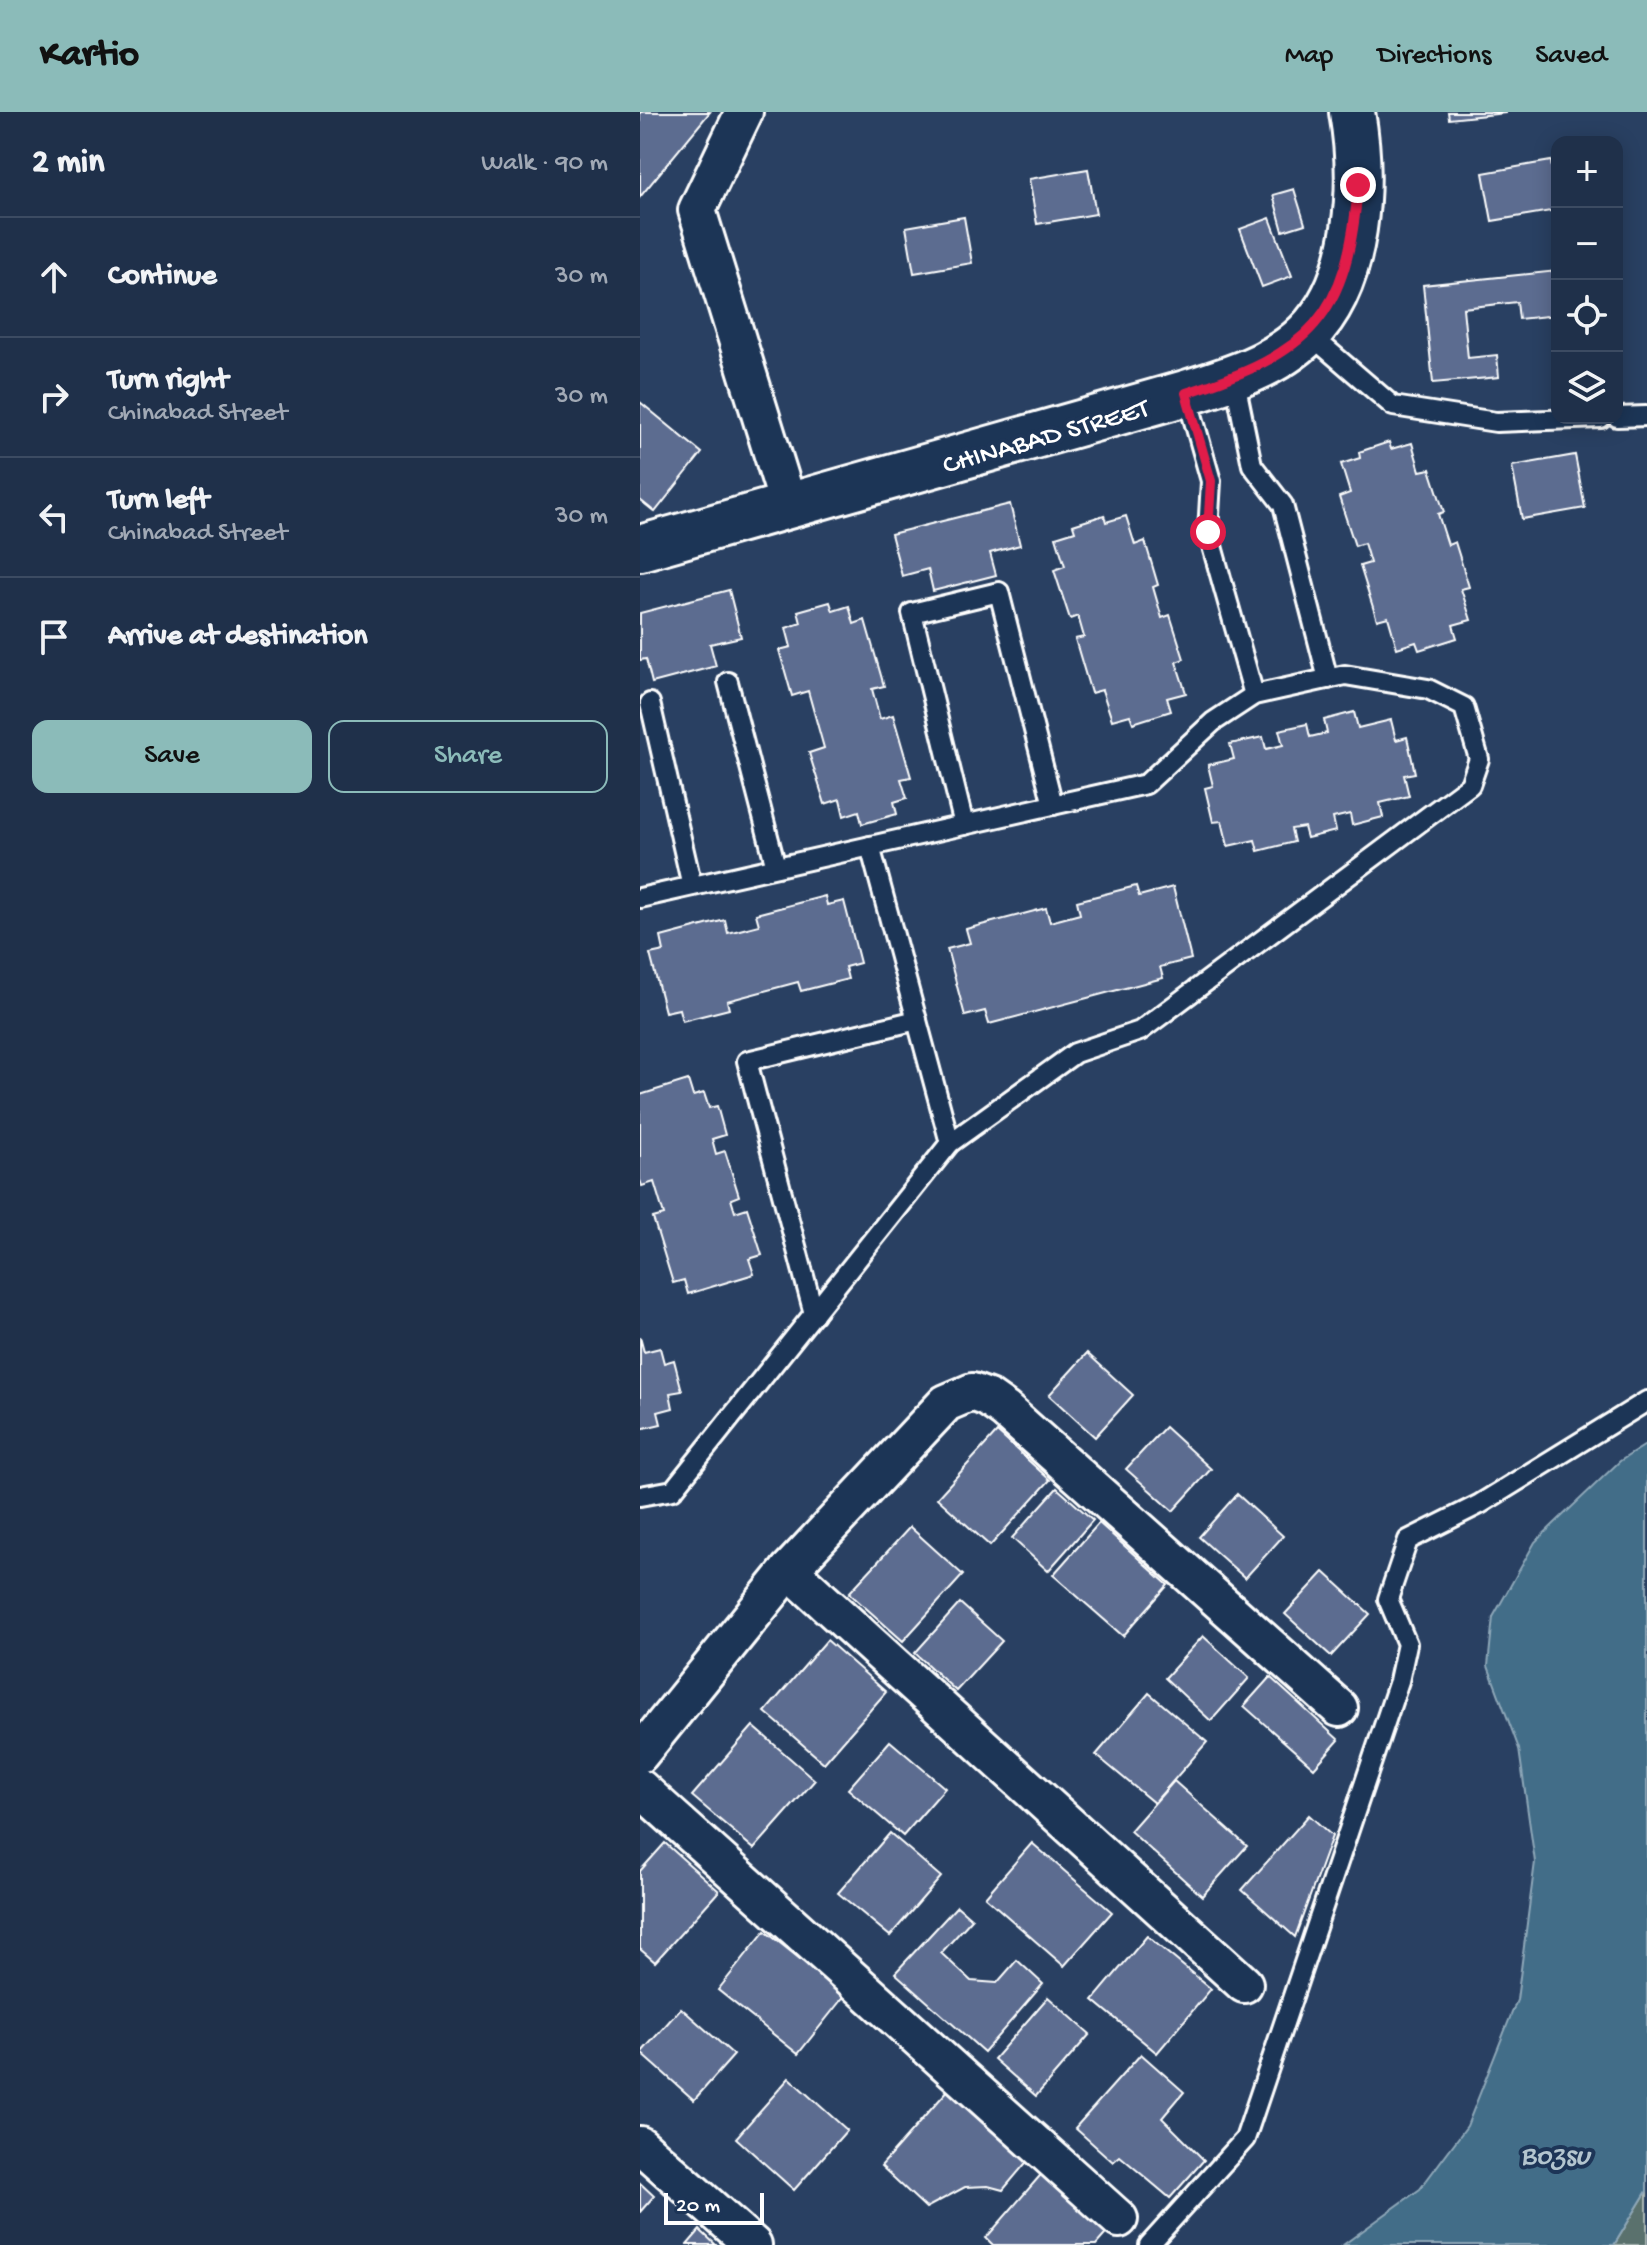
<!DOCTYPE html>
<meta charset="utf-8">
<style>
body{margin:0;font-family:"Gochi Hand",sans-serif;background:#2c3c54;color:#f1f3f6}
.controls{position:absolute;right:24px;top:24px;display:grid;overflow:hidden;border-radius:16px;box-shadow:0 4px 20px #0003}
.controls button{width:72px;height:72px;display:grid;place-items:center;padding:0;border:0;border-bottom:2px solid #3c4b62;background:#1f304a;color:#f1f3f6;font:40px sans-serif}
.scale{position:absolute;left:24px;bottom:20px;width:100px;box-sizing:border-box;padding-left:8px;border:4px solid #fff;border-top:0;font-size:22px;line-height:28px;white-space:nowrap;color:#fff;-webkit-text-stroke:6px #1d3557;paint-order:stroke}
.stop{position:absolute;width:24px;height:24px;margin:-18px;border:6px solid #e11d48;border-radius:50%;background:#fff}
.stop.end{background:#e11d48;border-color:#fff;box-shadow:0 2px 8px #0008}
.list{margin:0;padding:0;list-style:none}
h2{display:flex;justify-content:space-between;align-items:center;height:104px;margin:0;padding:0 32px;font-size:34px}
h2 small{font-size:26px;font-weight:400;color:#a1a9b5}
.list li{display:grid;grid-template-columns:52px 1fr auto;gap:24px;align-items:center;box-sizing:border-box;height:120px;padding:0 32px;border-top:2px solid #3c4b62}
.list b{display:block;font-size:30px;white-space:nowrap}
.list p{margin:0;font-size:26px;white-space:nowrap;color:#a1a9b5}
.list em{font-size:26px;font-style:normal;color:#a1a9b5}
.actions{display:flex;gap:16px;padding:24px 32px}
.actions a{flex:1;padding:18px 0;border:2px solid #8bbbb9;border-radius:16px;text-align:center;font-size:28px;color:#8bbbb9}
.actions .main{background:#8bbbb9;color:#111}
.icon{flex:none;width:44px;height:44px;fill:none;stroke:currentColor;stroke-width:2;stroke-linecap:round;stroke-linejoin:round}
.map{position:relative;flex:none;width:1007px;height:2133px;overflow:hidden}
header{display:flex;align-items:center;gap:48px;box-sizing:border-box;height:112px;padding:0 40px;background:#8bbbb9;color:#111}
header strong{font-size:38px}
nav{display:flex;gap:44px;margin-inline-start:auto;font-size:28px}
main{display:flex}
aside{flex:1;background:#1f304a}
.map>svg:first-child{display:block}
.green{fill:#5a716d;stroke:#acb8b6;stroke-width:2}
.water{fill:#426d88;stroke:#8ea7b8;stroke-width:2}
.building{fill:#5b6c90;stroke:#fff;stroke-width:2}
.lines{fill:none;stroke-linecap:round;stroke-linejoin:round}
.service-casing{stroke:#fff;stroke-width:24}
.minor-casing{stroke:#fff;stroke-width:42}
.tertiary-casing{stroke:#fff;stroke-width:50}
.service{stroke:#1d3557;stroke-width:18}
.minor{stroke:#1d3557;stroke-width:36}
.tertiary{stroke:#1d3557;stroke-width:44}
.route{stroke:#e11d48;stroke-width:10}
.labels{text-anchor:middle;stroke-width:8;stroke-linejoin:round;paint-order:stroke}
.street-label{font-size:28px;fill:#fff;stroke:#1d3557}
.water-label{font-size:30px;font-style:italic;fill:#b3c5cf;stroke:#1d3557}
</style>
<header>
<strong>Kartio</strong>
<nav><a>Map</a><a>Directions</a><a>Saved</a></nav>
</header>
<main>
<aside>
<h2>2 min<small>Walk · 90 m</small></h2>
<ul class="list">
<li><svg class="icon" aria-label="ahead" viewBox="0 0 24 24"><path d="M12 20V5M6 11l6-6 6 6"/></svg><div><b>Continue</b></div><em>30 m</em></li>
<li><svg class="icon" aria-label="right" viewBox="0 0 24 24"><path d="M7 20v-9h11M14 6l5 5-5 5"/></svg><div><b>Turn right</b><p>Chinabad Street</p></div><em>30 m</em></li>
<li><svg class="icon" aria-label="left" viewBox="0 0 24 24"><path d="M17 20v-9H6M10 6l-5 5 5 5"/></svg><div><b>Turn left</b><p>Chinabad Street</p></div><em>30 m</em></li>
<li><svg class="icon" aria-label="arrive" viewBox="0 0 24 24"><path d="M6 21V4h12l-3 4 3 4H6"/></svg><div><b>Arrive at destination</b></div></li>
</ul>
<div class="actions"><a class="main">Save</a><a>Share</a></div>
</aside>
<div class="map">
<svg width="1007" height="2133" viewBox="0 0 1007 2133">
<rect width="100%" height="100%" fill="#294062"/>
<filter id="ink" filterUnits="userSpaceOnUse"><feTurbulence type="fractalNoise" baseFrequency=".0125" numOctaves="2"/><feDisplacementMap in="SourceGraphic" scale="16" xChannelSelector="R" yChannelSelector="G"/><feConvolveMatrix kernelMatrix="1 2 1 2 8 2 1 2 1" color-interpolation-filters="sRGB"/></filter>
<g filter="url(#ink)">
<path class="green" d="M 1007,2079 L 1007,2133 L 974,2133 Z"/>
<path class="water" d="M 1007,1332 L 1007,2079 L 974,2133 L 703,2133 L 780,2077 L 827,2014 L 877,1888 L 895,1750 L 879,1637 L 848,1554 L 853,1505 L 895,1430 L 980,1349 Z"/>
<g class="building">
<path d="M 0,0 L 70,0 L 0,85 Z"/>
<path d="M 808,0 L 865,0 L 865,1 L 809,7 Z"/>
<path d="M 911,49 L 917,98 L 852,109 L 843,61 Z"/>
<path d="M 448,57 L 456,102 L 397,112 L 389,67 Z"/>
<path d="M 654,77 L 665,112 L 643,119 L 633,83 Z"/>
<path d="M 324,105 L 332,151 L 274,161 L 266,115 Z"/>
<path d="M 630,106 L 652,164 L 622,175 L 600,117 Z"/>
<path d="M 917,159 L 917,203 L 879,207 L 877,190 L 823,196 L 828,246 L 857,243 L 859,265 L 793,271 L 783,173 Z"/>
<path d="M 0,290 L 62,341 L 15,400 L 0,388 Z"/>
<path d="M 749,330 L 751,337 L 772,331 L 780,359 L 790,357 L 804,400 L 798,402 L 808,433 L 815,430 L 829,475 L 821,477 L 831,508 L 813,513 L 817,526 L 779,538 L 776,530 L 757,536 L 748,505 L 737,508 L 720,454 L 730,451 L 724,431 L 715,434 L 699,385 L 710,381 L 701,352 L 720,346 L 719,340 Z"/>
<path d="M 935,343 L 945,396 L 882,407 L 872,354 Z"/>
<path d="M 370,392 L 380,433 L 350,441 L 356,463 L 293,479 L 288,457 L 262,464 L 251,422 Z"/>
<path d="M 464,403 L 466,410 L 486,404 L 495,433 L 505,429 L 518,473 L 513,475 L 522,506 L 530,503 L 544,547 L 536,550 L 546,581 L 527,586 L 531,599 L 493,611 L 490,603 L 472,608 L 462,578 L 451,581 L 435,527 L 444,525 L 438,504 L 430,507 L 414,458 L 425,454 L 416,425 L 435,419 L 433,413 Z"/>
<path d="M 89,478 L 101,525 L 70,532 L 76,554 L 12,571 L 6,547 L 0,548 L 0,501 Z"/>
<path d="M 190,490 L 193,499 L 209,494 L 214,512 L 225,508 L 244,574 L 232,577 L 240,607 L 253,603 L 271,665 L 261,667 L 267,686 L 254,690 L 257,702 L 222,712 L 219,699 L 204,704 L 200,687 L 185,692 L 169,641 L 184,636 L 168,579 L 152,584 L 139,538 L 151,535 L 146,516 L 161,511 L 158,499 Z"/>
<path d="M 714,600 L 718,616 L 751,608 L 756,628 L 767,625 L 775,661 L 764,663 L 769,684 L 740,691 L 743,705 L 712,713 L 710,702 L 693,706 L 696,719 L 667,726 L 664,715 L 651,717 L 654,730 L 618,739 L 615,728 L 588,734 L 582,709 L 573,710 L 565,676 L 573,674 L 568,653 L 594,647 L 590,632 L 623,625 L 626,637 L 643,633 L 639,618 L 667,612 L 670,625 L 687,621 L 684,608 Z"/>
<path d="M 496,774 L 499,784 L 533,775 L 551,847 L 520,855 L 523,866 L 349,912 L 345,899 L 325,904 L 307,837 L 330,831 L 326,817 L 406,796 L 410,810 L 440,802 L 437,789 Z"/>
<path d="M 185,784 L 187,793 L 204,789 L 220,851 L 205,855 L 208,867 L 161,879 L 158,870 L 87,889 L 89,897 L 42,909 L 39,897 L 25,900 L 10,842 L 24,839 L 21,825 L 85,808 L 88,821 L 119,813 L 116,802 Z"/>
<path d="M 48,968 L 53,984 L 64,981 L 69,996 L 77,994 L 85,1023 L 72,1027 L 76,1042 L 85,1039 L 99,1084 L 91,1087 L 95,1100 L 107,1096 L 122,1143 L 109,1147 L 114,1162 L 48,1182 L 44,1168 L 33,1171 L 13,1106 L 24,1103 L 14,1070 L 2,1074 L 0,1068 L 0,983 Z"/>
<path d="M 0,1225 L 4,1240 L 20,1236 L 24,1251 L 34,1248 L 42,1279 L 30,1281 L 33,1296 L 18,1300 L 21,1312 L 0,1317 Z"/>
<path d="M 447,1241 L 493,1283 L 455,1325 L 409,1283 Z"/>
<path d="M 525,1315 L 571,1357 L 533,1399 L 486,1357 Z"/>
<path d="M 357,1320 L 410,1368 L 350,1434 L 297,1386 Z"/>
<path d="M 417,1376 L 453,1408 L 408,1459 L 372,1426 Z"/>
<path d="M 597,1382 L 643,1424 L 605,1466 L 559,1425 Z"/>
<path d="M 459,1411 L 528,1473 L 483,1524 L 413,1463 Z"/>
<path d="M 270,1415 L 323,1463 L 263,1529 L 209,1481 Z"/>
<path d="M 684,1460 L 730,1502 L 691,1544 L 645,1502 Z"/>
<path d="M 320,1491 L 362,1529 L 316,1579 L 275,1541 Z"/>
<path d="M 563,1524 L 609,1566 L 571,1609 L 525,1566 Z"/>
<path d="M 187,1528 L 246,1580 L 184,1651 L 125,1600 Z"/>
<path d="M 630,1565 L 699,1628 L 674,1656 L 604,1594 Z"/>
<path d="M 509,1581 L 567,1630 L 514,1691 L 456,1643 Z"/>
<path d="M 113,1614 L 175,1668 L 114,1737 L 52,1684 Z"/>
<path d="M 250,1629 L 305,1676 L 263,1724 L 208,1677 Z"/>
<path d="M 534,1669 L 607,1734 L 562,1784 L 490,1719 Z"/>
<path d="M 669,1703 L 692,1724 L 655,1825 L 602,1778 Z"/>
<path d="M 250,1721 L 301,1765 L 250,1824 L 198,1781 Z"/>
<path d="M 25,1731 L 79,1779 L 15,1850 L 0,1837 L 0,1759 Z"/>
<path d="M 392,1731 L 472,1800 L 424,1854 L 345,1785 Z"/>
<path d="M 317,1794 L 332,1807 L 301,1841 L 331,1869 L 357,1871 L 377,1848 L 403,1872 L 344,1940 L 255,1861 Z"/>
<path d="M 125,1819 L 205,1883 L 158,1942 L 78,1878 Z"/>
<path d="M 507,1824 L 571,1877 L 517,1941 L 453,1888 Z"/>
<path d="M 408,1885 L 450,1922 L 396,1984 L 354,1947 Z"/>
<path d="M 41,1896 L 94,1943 L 54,1988 L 1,1941 Z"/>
<path d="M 501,1942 L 544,1980 L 522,2006 L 564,2048 L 530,2086 L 480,2044 L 473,2050 L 435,2016 Z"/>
<path d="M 149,1966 L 207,2018 L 154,2078 L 96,2026 Z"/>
<path d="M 309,1977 L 390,2046 L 363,2078 L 348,2074 L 325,2075 L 286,2096 L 241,2054 Z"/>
<path d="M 405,2058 L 471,2116 L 456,2133 L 353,2133 L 346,2126 Z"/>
<path d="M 0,2071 L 14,2084 L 0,2100 Z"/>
<path d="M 60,2118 L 76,2133 L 47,2133 Z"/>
</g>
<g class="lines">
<g class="service-casing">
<g id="service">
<path d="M 668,221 L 753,294 L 856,310 L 961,306"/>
<path d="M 594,265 L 612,353 L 643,393 L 688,567"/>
<path d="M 546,281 L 571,369 L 568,420 L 614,583"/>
<path d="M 977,305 L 1007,304"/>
<path d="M 88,570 L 136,755"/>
<path d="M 10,591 L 52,774"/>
<path d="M 324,713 L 272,501 L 359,480 L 413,693"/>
<path d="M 230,734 L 310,1031"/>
<path d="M 0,786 L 506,672 L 573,610 L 614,583 L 705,563 L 788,577 L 824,595 L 839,647 L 830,673 L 500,919 L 435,941 L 310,1031 L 33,1378 L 0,1384"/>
<path d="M 174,1202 L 107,949 L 277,908"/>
<path d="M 509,2133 L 605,2027 L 759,1569 L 767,1532 L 748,1487 L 768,1428 L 840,1392 L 1007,1289"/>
</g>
</g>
<g class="minor-casing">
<g id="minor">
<path d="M 104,0 L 57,98 L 149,395"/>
<path d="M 149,1458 L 604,1872"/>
<path d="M 0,1642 L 149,1458 L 306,1291 L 332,1280 L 348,1286 L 365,1298 L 699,1596"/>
<path d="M 0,1676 L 479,2107"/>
<path d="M 0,2033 L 113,2133"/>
</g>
</g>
<g class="tertiary-casing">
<path id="tertiary" d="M 0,436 L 546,281 C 588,268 635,254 667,222 C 720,170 724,69 712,0"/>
</g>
<use href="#service" class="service"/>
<use href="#minor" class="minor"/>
<use href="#tertiary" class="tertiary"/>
</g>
</g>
<g class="lines" filter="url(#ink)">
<path class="route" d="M 568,420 L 571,369 L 546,281 C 670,241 708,206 718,73"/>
</g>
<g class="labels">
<g class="street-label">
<text transform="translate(405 322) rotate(-16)" y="10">CHINABAD STREET</text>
</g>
<g class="water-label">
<text x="915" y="2051">Bozsu</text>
</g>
</g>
</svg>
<div class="controls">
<button>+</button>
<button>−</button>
<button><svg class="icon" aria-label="locate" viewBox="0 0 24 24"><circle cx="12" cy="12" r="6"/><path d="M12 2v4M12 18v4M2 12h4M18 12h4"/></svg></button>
<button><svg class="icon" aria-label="layers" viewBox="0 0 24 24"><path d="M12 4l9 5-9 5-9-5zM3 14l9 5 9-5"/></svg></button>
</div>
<div class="scale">20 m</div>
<div class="stop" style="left:568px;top:420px"></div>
<div class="stop end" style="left:718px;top:73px"></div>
</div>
</main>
